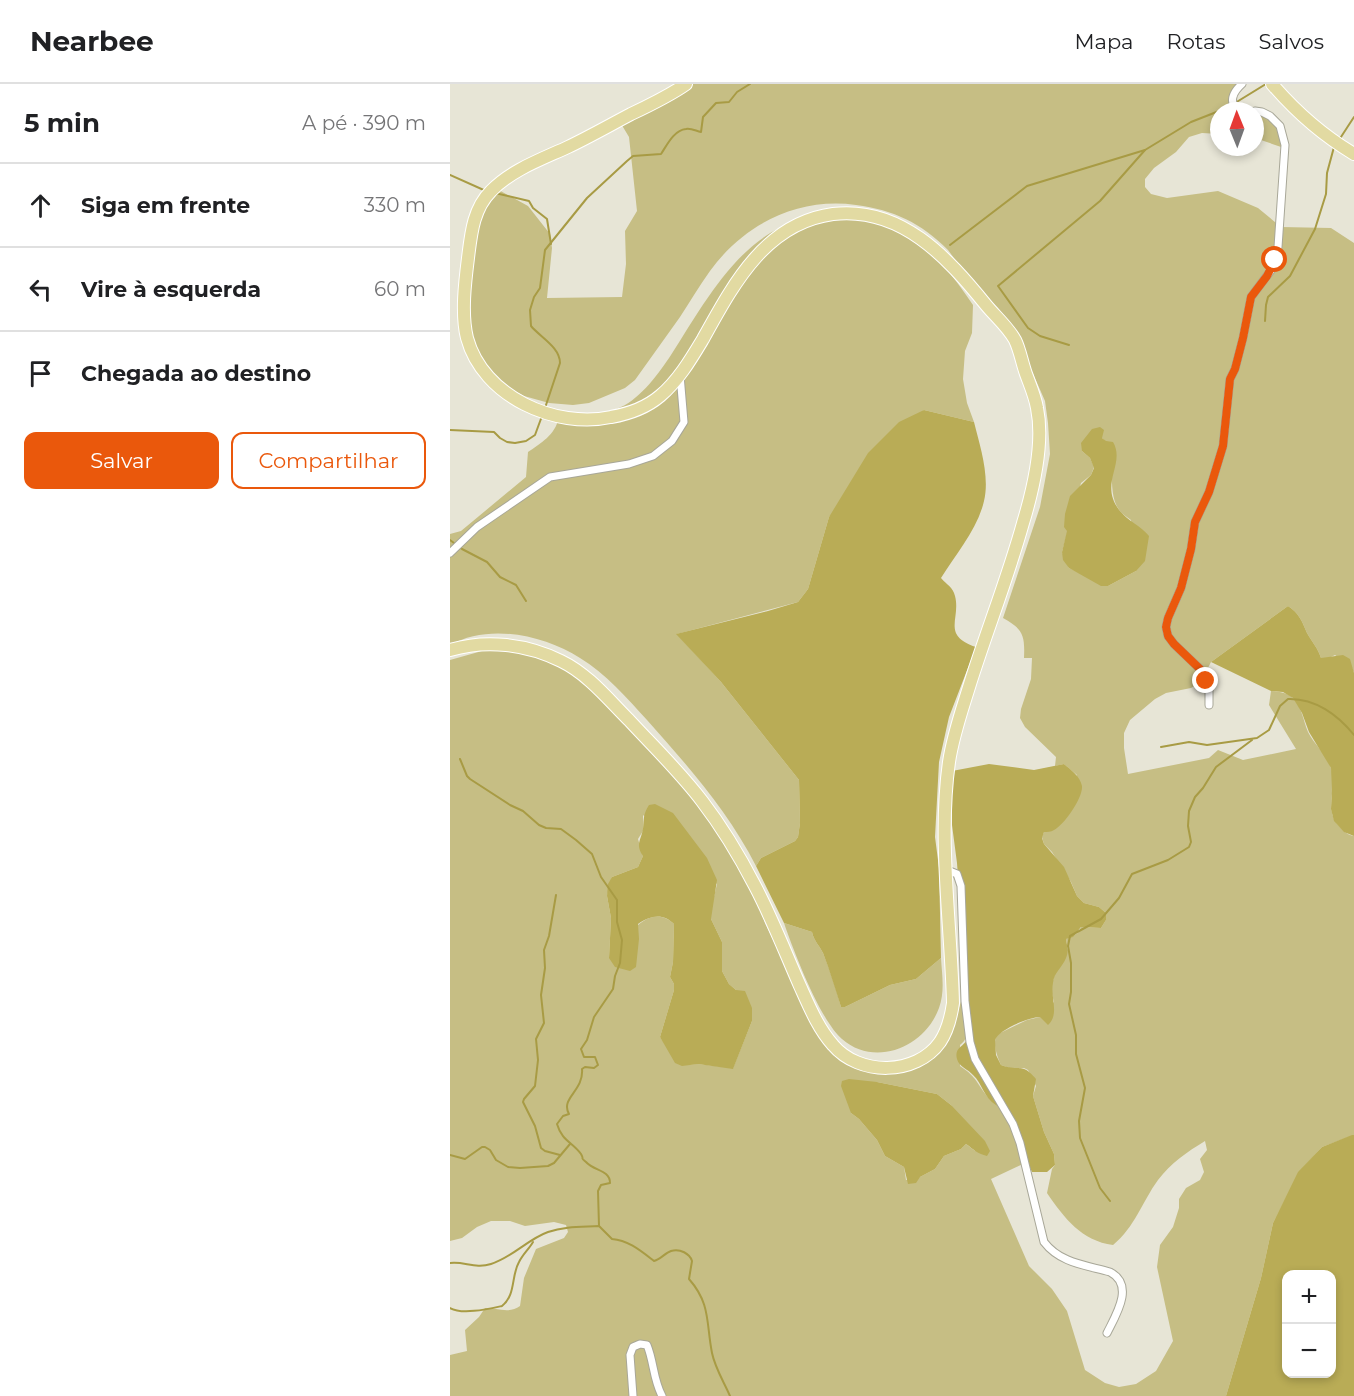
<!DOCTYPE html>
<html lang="pt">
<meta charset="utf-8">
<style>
body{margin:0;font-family:Montserrat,sans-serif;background:#f6f6f6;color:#202124}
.controls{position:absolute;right:18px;bottom:18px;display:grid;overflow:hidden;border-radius:12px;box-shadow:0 3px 9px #0003}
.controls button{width:54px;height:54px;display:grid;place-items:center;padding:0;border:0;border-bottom:2px solid #e0e0e0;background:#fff;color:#202124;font:30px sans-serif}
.compass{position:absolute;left:760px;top:18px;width:54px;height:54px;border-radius:50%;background:#fff;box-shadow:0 3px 9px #0003;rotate:359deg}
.stop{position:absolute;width:18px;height:18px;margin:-14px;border:4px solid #ea580c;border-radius:50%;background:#fff}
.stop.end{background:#ea580c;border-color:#fff;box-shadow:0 2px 6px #0008}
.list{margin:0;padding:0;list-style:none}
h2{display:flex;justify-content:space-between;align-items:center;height:78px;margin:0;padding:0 24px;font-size:26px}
h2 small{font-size:20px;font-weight:400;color:#757577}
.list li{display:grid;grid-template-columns:39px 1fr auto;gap:18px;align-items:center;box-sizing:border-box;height:84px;padding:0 24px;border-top:2px solid #e0e0e0}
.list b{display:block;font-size:22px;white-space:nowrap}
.list em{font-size:20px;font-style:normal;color:#757577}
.actions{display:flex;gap:12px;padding:18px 24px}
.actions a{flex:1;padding:14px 0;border:2px solid #ea580c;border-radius:12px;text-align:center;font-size:21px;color:#ea580c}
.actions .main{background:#ea580c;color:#fff}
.icon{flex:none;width:33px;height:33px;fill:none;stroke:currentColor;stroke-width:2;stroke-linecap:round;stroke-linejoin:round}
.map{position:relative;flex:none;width:904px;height:1312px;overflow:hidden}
header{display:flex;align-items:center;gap:36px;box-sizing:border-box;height:84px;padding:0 30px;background:#fff;border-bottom:2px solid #e0e0e0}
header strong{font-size:28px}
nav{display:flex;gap:33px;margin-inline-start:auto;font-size:21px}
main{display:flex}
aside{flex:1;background:#fff}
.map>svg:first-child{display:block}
.green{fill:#c6be84;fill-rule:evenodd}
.forest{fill:#b9ac56;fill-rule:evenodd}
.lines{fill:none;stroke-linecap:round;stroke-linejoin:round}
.stream{stroke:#a89b44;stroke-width:2}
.minor-casing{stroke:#a8a798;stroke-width:9}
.trunk-casing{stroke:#fff;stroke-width:14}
.minor{stroke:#fff;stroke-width:7}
.trunk{stroke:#e2daa2;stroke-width:12}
.route{stroke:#ea580c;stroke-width:8}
</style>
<header>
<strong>Nearbee</strong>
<nav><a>Mapa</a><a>Rotas</a><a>Salvos</a></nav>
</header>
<main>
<aside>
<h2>5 min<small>A pé · 390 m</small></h2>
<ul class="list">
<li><svg class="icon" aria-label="ahead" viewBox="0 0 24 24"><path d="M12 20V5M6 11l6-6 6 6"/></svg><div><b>Siga em frente</b></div><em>330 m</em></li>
<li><svg class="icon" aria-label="left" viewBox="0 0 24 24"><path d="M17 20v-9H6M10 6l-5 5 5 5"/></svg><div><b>Vire à esquerda</b></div><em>60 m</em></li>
<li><svg class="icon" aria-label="arrive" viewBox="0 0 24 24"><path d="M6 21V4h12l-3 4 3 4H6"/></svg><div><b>Chegada ao destino</b></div></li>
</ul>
<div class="actions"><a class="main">Salvar</a><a>Compartilhar</a></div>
</aside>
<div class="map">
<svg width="904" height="1312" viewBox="0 0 904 1312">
<rect width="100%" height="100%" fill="#e7e5d6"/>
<g class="green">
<path d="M 235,0 L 789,0 L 785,19 C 793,22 801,23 809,24 C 827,28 830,48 834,64 L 805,54 L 805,27 L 769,27 L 769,50 L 752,49 L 739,53 L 726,68 L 704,84 L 695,95 L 695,103 L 701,110 L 717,114 L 768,107 L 808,124 L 831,143 L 881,144 L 904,159 L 904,589 L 902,584 L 885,571 L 877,575 L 871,574 C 868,564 862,558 857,549 C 852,537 849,529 838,522 L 761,578 L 751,598 L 741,604 L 716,609 L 705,615 L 680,636 L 674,649 L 674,664 L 678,690 L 759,674 L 768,666 L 793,676 L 846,665 L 819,621 L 821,607 C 829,608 837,608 843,614 C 852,623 853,636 858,648 C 864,660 876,670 881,684 C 888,703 873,725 889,742 C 894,747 897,751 904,752 L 904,1051 L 872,1063 L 849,1088 L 823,1139 L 811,1194 L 776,1312 L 0,1312 L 0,1271 L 17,1267 L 15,1246 L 29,1233 L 35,1224 C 47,1224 60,1230 70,1222 L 74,1194 L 86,1165 L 114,1154 L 118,1148 L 116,1141 L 104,1138 L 75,1142 L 60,1137 L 41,1137 L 27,1143 L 12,1154 L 0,1157 L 0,576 L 32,567 L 51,565 L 77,567 L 126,587 L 250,715 L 306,814 L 315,839 L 366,947 L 395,978 L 466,979 L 506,933 L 514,908 C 516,925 525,950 510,961 L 510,982 C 528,994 526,999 538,1013 C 545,1021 554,1022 560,1029 C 571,1041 573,1064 577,1078 L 541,1095 L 579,1182 L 602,1205 L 617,1227 L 635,1286 L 655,1299 L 669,1303 L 686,1300 L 706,1287 L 723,1257 L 707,1183 L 710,1161 L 723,1143 L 729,1124 L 729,1115 L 736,1104 L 750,1096 L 754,1088 L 750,1075 L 757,1066 L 755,1057 C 737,1068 721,1079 708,1096 C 692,1118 685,1143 663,1161 C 632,1157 614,1134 597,1109 L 602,1085 L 605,1081 L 604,1070 L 594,1048 L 583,1012 L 586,1002 L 578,986 L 574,984 L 562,985 L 551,981 C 547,972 543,961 546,951 L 577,936 L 590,933 L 604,918 L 602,910 L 602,900 L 605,889 L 618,864 L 616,855 L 628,849 L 631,843 L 651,844 L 656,836 L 656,829 L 649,823 L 634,819 L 627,812 L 621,798 L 602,768 L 594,760 L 592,753 L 594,748 L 627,691 L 614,680 L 605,682 L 606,673 L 575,643 L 570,634 L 571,625 L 581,595 L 582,574 L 574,574 C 575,551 573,545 553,534 L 590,423 L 600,370 L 598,339 L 595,317 L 573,267 L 498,166 C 471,139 444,126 406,121 C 348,113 294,140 260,187 C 249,202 240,218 230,233 C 215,254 200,275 185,296 L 175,304 L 139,319 L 123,321 L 99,319 L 74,312 L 54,301 L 29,276 L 16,233 L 27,135 L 47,105 L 78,122 L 100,150 L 102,164 L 97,214 L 172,213 L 176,180 L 175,147 L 187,127 L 179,53 L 170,38 ZM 652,354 C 670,368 654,407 670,427 C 672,430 677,433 681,436 L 686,487 L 658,502 L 619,484 L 612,468 L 631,399 L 641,391 L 644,383 L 640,374 L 632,367 ZM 193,731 L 267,800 L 261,825 L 261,835 L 272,858 L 272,887 L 279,900 L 286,906 L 302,937 L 283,984 L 248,980 L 231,981 L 210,953 L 224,906 L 224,900 L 220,893 L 223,878 L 224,840 C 198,816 175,856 159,874 L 161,834 L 157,812 L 162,793 L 188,783 L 193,772 L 188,755 L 193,747 ZM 427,998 L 487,1010 L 501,1021 L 525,1067 L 516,1060 L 511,1065 L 494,1072 L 485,1085 L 470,1093 L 456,1096 L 454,1083 L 435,1072 L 427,1056 L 409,1035 L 401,1029 Z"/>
<path d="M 406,134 C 469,149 488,170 523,221 L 522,249 L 515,267 L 513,295 L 517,319 L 524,338 L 474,326 L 379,433 L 358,505 L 348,518 L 227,550 L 271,598 L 349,696 L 350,739 L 348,753 L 345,757 L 311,774 L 306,782 C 278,727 238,682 197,636 C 177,614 156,590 130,574 C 94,551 39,539 0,561 L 0,450 L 11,447 L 76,393 L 78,368 C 90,360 106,350 108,335 C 128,332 153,332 171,323 C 191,314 209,289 221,271 C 251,225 289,152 347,138 C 365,134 387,136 406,134 Z"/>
<path d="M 334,839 L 362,848 C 364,857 369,861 373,869 C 380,886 386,904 391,923 L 395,923 L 440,901 L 466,895 L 491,874 C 492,891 495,908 489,924 C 475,963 425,984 392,955 C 370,936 344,868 334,839 Z"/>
</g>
<g class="forest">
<path d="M 474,326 L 524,338 C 530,362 540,392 534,417 C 528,444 506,470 491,494 C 497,501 503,503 505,512 C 511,535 491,551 526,563 L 499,633 L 489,678 L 485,753 L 489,784 L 491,874 L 466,895 L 440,901 L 395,923 L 391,923 C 385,904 380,887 373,869 C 369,861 364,857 362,848 L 334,839 L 306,782 L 311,774 L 345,757 L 348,753 L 350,739 L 349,696 L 271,598 L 226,550 L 318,527 L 348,518 L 358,505 L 379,433 L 418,369 L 449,338 Z"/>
<path d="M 650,343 L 654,346 L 652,354 L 656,357 L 663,358 C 676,380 648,400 670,427 C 678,437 691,442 699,452 L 695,477 L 686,487 L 658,502 L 651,502 L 619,484 L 613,476 L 612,468 L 617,447 L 614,443 L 615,430 L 620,412 L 641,391 L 644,384 L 640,374 L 632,367 L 631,359 L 642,345 Z"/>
<path d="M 838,522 C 849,529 852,537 857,549 C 862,558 868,564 871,574 L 893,571 L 900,575 L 904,589 L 904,752 L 894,748 L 884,737 L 881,725 L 882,706 L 881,684 L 859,648 L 852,629 L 843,614 L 833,608 L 821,607 L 761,578 Z"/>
<path d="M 539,680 L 584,686 L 614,680 C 621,686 630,692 632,702 C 633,714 614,741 604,746 C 601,748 597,748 594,748 L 592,754 L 594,760 L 614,783 L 627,812 L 634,819 L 649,823 L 656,829 L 656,836 L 651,844 L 631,843 L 623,853 L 616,855 C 617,861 619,868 616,874 C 612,884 604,888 603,899 C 600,913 610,930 598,941 L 590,933 C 579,933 548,946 545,956 L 546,971 L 551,981 C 570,988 572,978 586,995 L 583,1012 L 594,1048 L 604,1070 L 605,1081 L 597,1088 L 582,1088 C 573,1071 572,1045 561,1031 C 557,1025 551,1024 546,1021 C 534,1014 532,999 523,991 C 518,985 509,983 507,975 C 504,964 513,963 517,956 C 518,953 518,949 519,946 L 507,779 L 502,741 L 502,687 Z"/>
<path d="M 205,720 L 223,729 L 257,774 L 267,796 L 261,835 L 272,858 L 272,887 L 279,900 L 286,906 L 295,907 L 302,924 L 302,937 L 283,985 L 248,980 L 232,982 L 225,979 L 210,953 L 224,906 L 224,900 L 220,893 L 223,878 L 224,840 C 213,829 201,831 188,840 L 189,855 L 186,883 L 180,887 L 165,883 L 159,874 L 161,834 L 157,812 L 158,800 L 162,793 L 188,783 L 193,772 C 185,761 191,756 193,745 C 194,735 193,730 199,721 Z"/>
<path d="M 399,995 L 427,998 L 487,1010 L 501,1021 L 535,1057 L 540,1067 L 537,1072 C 528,1070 523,1065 516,1060 L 511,1065 L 494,1072 L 485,1085 L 470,1093 L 466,1099 L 458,1100 L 454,1083 L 435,1072 L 427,1056 L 409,1035 L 401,1029 L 391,1002 L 392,997 Z"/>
<path d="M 902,1051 L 904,1051 L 904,1312 L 776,1312 L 811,1194 L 823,1139 L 848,1088 L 872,1063 ZM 836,1190 L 882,1190 L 882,1290 L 836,1290 Z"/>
</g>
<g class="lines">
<g class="stream">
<path d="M 785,19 L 816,0"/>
<path d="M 770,27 L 780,22"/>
<path d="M 889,56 L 904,33"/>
<path d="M 0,91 L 36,107"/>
<path d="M 45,109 L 79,117 L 83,124 L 97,135 L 101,160"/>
<path d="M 500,161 L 577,102 L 695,66 L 741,38 L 769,27"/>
<path d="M 815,237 L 816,221 L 818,213 L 840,192 L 865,145 L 876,110 L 877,89 L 884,63"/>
<path d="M 619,261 L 590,252 L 578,244 L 548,202 L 650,117 L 695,66"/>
<path d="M 95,324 L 110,279 C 110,263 90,253 81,242 L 80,226 L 84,213 L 90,204 L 95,166 L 137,114 L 177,77 L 183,72 L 211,70 C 217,61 224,46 236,45 C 241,44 246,47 251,48 L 253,33 L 266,19 L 279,18 L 287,8 L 300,0"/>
<path d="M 0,346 L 44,348 L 50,354 L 57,358 L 65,359 L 76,357 L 85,351 L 92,332"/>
<path d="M 0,456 L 12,465 L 37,478 L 50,493 L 66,501 L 76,517"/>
<path d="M 711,663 L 739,658 L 757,661 L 807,654 L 819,646 L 830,622 L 838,615 C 865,614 888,631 904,651"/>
<path d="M 10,675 L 17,692 L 20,695 L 60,721 L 73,727 L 89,741 L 96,744 L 111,745 L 126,756 L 142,770 L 151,793 L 167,816 L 167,838 L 172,856 L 170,879 L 165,892 L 163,905 L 144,933 L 137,956 L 131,965 L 134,973 L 145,973 L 148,981 L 144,984 L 135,983 L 132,985 C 134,1007 110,1014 119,1030 L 113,1032 L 107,1040 C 112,1057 122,1058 131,1070 C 135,1077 129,1072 136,1078 C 144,1087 160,1086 160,1099 L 151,1101 L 148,1107 L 149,1142"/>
<path d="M 106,811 L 99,852 L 94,866 L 95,884 L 91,911 L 94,939 L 86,955 L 88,976 L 85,1002 L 74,1015 L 73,1018 L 85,1042 L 91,1064 L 95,1067 L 110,1071"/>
<path d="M 0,1071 L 15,1075 L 32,1063 L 35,1063 L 40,1066 L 46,1076 L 58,1083 L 70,1084 L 98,1082 L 104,1079 L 120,1060"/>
<path d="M 660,1117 L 650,1104 L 630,1054 L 629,1037 L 635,1004 L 626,970 L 626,951 L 619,920 L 621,908 L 621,879 L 618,862 L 620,852 L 651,835 L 669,814 L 682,790 L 718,776 L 739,763 L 741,758 L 738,742 L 739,727 L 745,713 L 753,704 L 766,683 L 802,656"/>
<path d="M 0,1179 C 14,1177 25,1185 41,1180 C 63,1173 78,1155 98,1148 C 115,1142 132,1143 149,1142 L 162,1155 C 178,1156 191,1167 204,1177 C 211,1175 215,1169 221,1167 C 230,1164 240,1170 242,1177 L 239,1195 C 261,1220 256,1239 262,1269 C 265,1284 274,1298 280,1312"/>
<path d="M 0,1224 C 12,1231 38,1225 52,1222 C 66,1211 61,1192 69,1178 C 73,1170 79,1165 83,1158"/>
</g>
<g class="minor-casing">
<g id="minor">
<path d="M 788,27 C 778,18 783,8 792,0"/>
<path d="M 0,469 L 27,443 L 100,393 L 179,380 L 203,372 L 222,357 L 234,338 L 230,291"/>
<path d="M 759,621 L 759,605 L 750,585 L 724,560 L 718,552 L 716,543 L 718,534 L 731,504 L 741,465 L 745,438 L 759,408 L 773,362 L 780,295 L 785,285 L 793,254 L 801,213 L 822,185 L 828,163 L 835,61 L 830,42 L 820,32 L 812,28 L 805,27"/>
<path d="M 497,786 L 507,790 L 511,802 L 515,917 L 520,958 L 525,975 L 563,1040 L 570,1059 L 594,1158 C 610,1179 635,1181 660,1188 C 685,1201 666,1231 657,1249"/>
<path d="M 183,1312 L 180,1271 L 183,1263 L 190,1260 L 197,1261 C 204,1278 203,1295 212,1312"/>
</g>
</g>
<g class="trunk-casing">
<g id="trunk">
<path d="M 822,0 C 846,28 872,51 904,70"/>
<path d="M 0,566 C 36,555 77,560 111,577 C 138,590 158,615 179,636 C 204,663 230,688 252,717 C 272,743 290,773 305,802 C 322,834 335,868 350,902 C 359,922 368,944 383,961 C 409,992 466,992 490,958 C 498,946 501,933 503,919 C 501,841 488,755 499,678 C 503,651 512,626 520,600 C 537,546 558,493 573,439 C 583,406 594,358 587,324 C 585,312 580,301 576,290 C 572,279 570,266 565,256 C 558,243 545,232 536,221 C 497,173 451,122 383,130 C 315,139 283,201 253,255 C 241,275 228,297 210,312 C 197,323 178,330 161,333 C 106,345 33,313 17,254 C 11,230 15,198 18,174 C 21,150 23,125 41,107 C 61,86 92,75 118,63 C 139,53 160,41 181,30 C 200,21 219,12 236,0"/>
</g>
</g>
<use href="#minor" class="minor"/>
<use href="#trunk" class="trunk"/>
</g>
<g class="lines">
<path class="route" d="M 756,597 L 750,585 L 724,560 L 718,552 L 716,543 L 718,534 L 731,504 L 741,465 L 745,438 L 759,408 L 773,362 L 780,295 L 785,285 L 793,254 L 801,213 L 817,192 L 825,176"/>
</g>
</svg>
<div class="controls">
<button>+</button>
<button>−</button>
</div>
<svg class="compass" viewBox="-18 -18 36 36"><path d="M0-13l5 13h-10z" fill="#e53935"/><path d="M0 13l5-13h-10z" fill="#757577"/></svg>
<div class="stop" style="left:825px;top:176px"></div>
<div class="stop end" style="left:756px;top:597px"></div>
</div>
</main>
